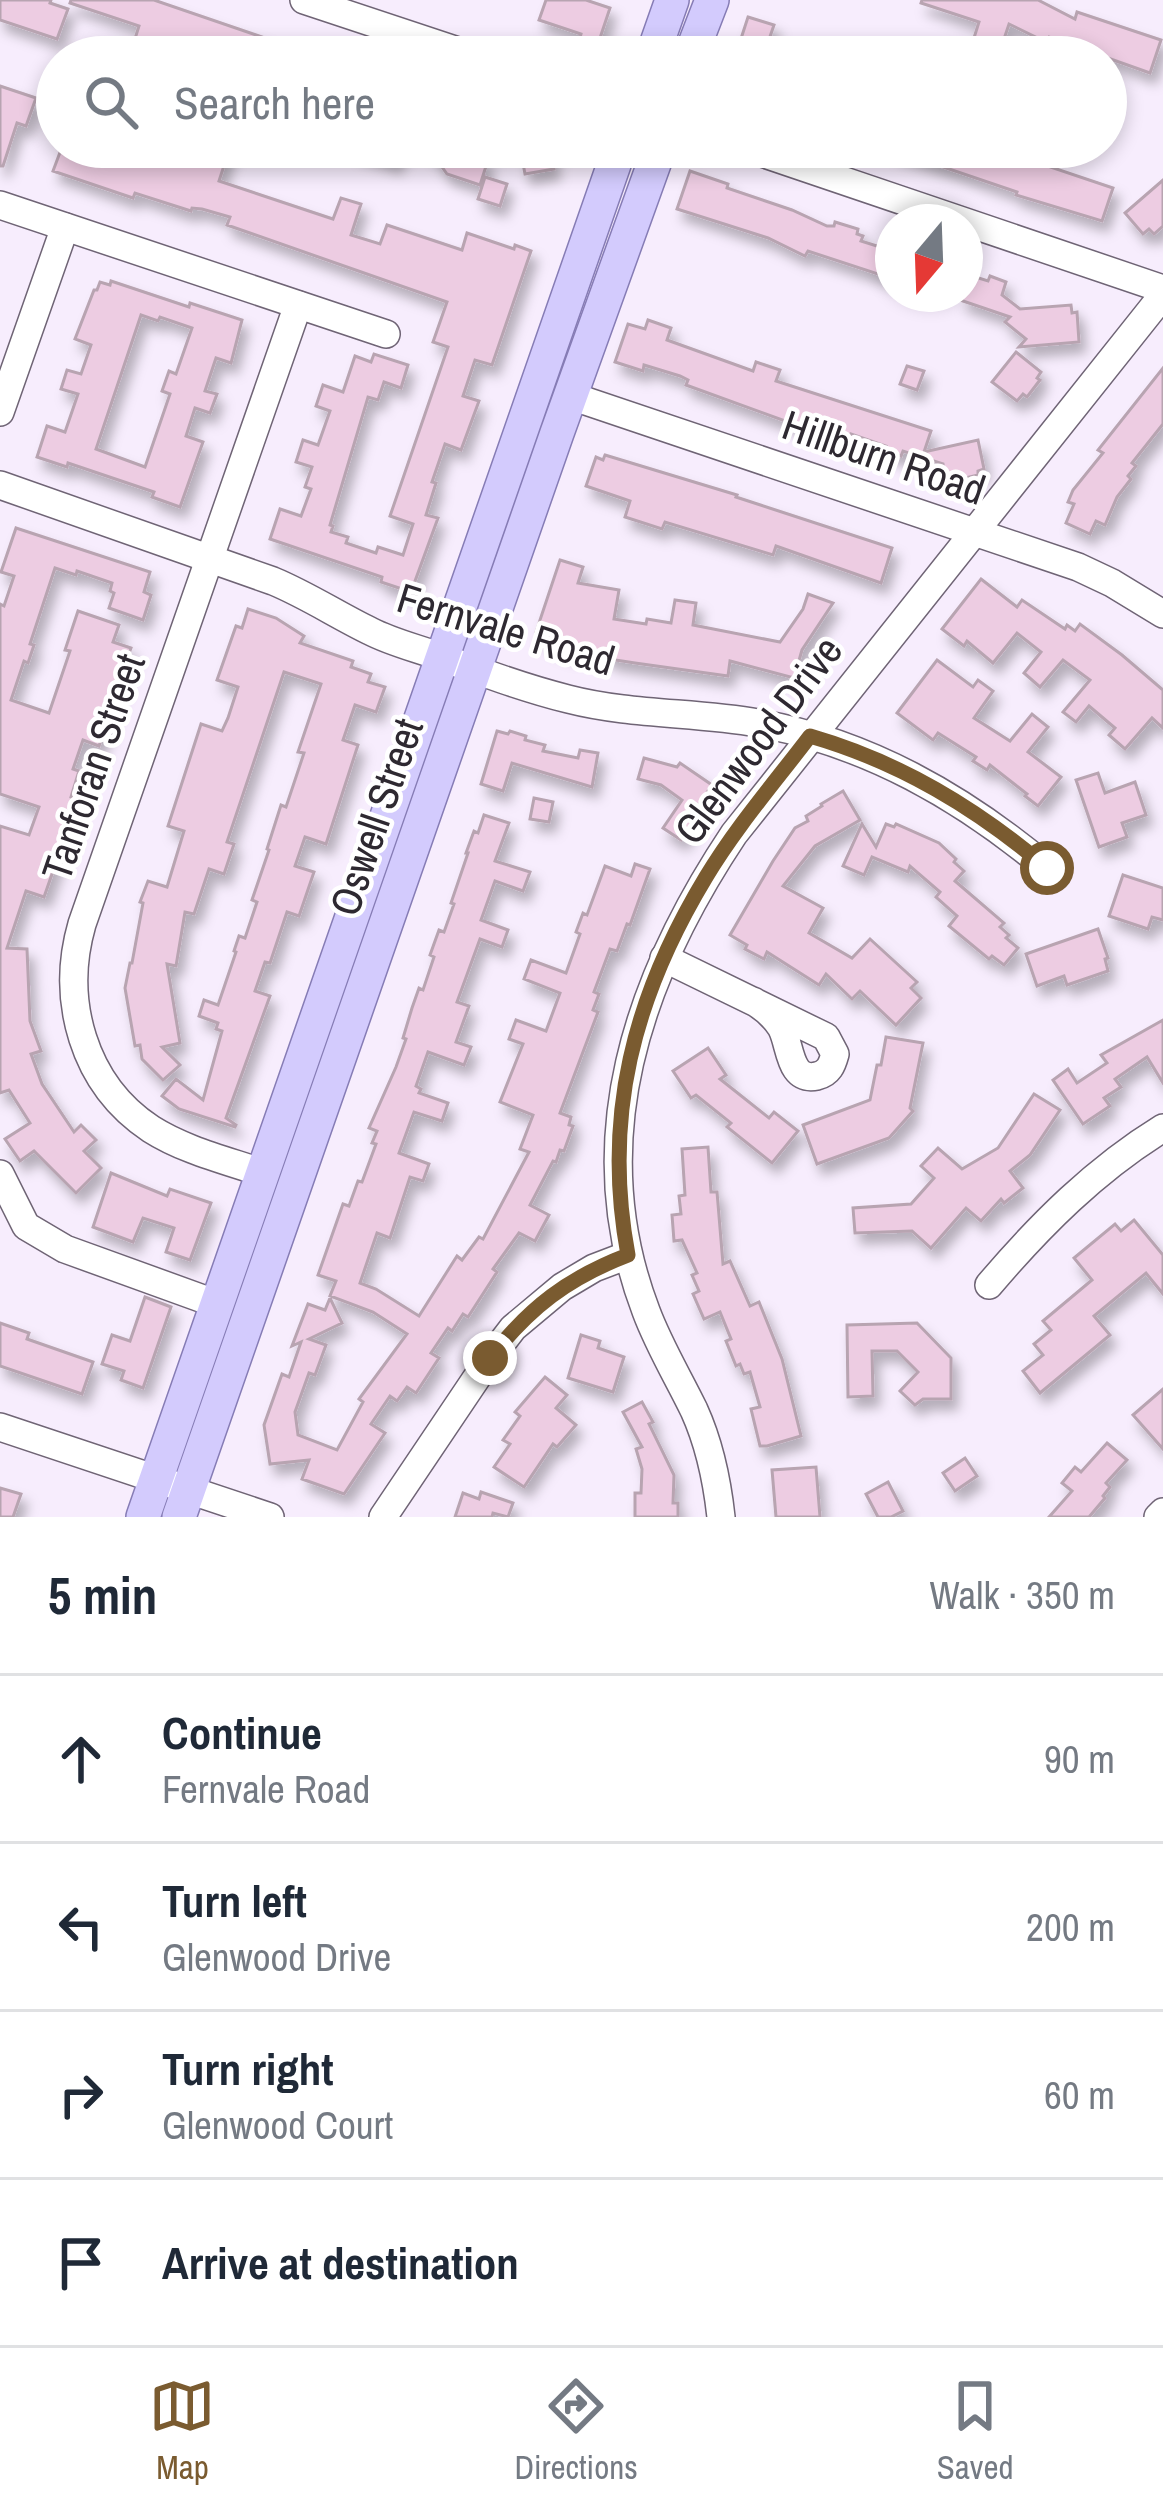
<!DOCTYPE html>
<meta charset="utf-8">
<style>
body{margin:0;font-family:"Archivo Narrow",sans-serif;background:#f2f2f3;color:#1f2937}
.compass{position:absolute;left:875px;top:204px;width:108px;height:108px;border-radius:50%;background:#fff;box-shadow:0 6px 18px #0003;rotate:199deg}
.stop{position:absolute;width:36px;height:36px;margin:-27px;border:9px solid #7a5b30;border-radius:50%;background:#fff}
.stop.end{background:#7a5b30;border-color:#fff;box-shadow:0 3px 12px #0008}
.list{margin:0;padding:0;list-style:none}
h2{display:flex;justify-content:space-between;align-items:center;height:156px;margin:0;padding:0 48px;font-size:51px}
h2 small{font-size:39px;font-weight:400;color:#747a83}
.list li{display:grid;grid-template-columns:78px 1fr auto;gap:36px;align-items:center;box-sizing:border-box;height:168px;padding:0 48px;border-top:3px solid #e0e1e3}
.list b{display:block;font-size:45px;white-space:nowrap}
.list p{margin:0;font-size:39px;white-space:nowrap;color:#747a83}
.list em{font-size:39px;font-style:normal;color:#747a83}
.icon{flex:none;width:66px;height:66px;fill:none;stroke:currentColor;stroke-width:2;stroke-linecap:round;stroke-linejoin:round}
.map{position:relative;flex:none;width:1163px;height:1517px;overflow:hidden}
.search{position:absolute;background:#fff;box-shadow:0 6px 18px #0003;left:36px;right:36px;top:36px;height:132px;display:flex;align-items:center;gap:30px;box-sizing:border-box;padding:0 42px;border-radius:66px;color:#747a83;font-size:45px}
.sheet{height:828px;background:#fff}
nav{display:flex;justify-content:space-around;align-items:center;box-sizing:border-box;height:168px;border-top:3px solid #e0e1e3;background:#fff;font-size:33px;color:#747a83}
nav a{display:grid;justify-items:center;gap:6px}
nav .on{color:#7a5b30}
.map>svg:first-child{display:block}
.building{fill:#edcce2;stroke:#b8a4b1;stroke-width:3;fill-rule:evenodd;filter:url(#shadow)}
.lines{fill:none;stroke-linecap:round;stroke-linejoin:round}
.minor-casing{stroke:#6f6475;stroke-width:30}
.major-casing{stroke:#867cb5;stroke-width:36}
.minor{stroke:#fff;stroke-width:27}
.major{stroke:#d3cbfd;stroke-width:33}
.route{stroke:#7a5b30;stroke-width:15}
.labels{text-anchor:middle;stroke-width:9;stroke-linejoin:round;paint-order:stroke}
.street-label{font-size:42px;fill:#2e2931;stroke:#fff}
</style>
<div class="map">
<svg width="1163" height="1517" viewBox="0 0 1163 1517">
<defs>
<filter id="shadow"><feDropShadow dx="6" dy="10" stdDeviation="6" flood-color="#0004"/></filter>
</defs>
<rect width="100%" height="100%" fill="#f7edfd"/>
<g class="building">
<path d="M 0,0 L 51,0 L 50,3 L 68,9 L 57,39 L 0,20 Z"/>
<path d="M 71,0 L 154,0 L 265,38 L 264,42 L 301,54 L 301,57 L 169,57 L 133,45 L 139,26 L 70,3 Z"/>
<path d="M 546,0 L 586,0 L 610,8 L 598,44 L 580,38 L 581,34 L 539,20 Z"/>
<path d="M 922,0 L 1038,0 L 1075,19 L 1077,12 L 1161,40 L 1150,73 L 1049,37 L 1046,42 L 1009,24 L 998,57 L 968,57 L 979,22 L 921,3 Z"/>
<path d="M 748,17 L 774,25 L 763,57 L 737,51 Z"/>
<path d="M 0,86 L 36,98 L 26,126 L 17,123 L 3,166 L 0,166 Z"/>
<path d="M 62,147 L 92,147 L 106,152 L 108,147 L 153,147 L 207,165 L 213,147 L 230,147 L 219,181 L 333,219 L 341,198 L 361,204 L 351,235 L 380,244 L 387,225 L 462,250 L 467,233 L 514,249 L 515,245 L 531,251 L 492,365 L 475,360 L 463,396 L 479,401 L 461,450 L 445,444 L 432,482 L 436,483 L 426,515 L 438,518 L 411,592 L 381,582 L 382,577 L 270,539 L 280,509 L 301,516 L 311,489 L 305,487 L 312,467 L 296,462 L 303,440 L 318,445 L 330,411 L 316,406 L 323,385 L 343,392 L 355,356 L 371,362 L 374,354 L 408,365 L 401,388 L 384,382 L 378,400 L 368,397 L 330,525 L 333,526 L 331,532 L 348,537 L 346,543 L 376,553 L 378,547 L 403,555 L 413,524 L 390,516 L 448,347 L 433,342 L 447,302 L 227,225 L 230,217 L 202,209 L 192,208 L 191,211 L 135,193 L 133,198 L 53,171 Z"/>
<path d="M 355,147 L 401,147 L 395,163 L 355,150 Z"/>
<path d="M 428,147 L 460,147 L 466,153 L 488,160 L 480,185 L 447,174 Z"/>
<path d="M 524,147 L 550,147 L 554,169 L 525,174 L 522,158 L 526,157 Z"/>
<path d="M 893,147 L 991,147 L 1113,188 L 1102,221 L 1016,195 L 1017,192 L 893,150 Z"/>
<path d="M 690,171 L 728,184 L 727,188 L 792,210 L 827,226 L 834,226 L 835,222 L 858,229 L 857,234 L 863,236 L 861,241 L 893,251 L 893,279 L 808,251 L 805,256 L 768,238 L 677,209 Z"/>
<path d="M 485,177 L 507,184 L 500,206 L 478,199 Z"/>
<path d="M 1163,180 L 1163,226 L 1154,234 L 1149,229 L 1143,234 L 1125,213 Z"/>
<path d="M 969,275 L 988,281 L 990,276 L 1006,282 L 1002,295 L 1020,309 L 1071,305 L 1072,313 L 1077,312 L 1079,342 L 1019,347 L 1026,339 L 1005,322 L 1010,317 L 960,300 L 965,294 Z"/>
<path d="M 111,281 L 189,307 L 190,303 L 242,320 L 231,363 L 216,358 L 205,391 L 217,394 L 210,413 L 195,408 L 186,436 L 203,442 L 180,507 L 152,497 L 154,492 L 68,463 L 67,467 L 37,457 L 47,426 L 65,432 L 78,394 L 61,389 L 67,370 L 81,374 L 91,345 L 75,339 L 94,290 L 97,290 L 100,282 L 110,285 ZM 141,315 L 158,321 L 160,317 L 192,328 L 176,374 L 169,371 L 162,391 L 170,394 L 145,467 L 96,449 Z"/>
<path d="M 648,320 L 671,328 L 667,340 L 753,371 L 756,362 L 780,370 L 776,381 L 931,431 L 924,452 L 978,440 L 984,469 L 978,471 L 978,475 L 957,480 L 956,474 L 945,476 L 943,464 L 903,451 L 901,456 L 884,450 L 886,446 L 851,434 L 850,439 L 811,427 L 810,430 L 686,385 L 688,380 L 680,376 L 644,365 L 643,371 L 615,362 L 628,324 L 645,329 Z"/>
<path d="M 1016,352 L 1041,372 L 1037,378 L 1040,380 L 1027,397 L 1023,394 L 1017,401 L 992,382 Z"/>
<path d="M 907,366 L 924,371 L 917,390 L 900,384 Z"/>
<path d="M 1163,368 L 1163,424 L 1132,463 L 1136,466 L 1128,476 L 1131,479 L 1117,497 L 1105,525 L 1096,521 L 1090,534 L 1066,523 L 1074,504 L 1068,502 L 1073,490 L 1103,453 L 1098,450 Z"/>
<path d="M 605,455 L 737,495 L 736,497 L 892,548 L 881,583 L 776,546 L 773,555 L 665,522 L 662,529 L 625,517 L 630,501 L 586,486 L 596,457 L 603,460 Z"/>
<path d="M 16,528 L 150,572 L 144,592 L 151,595 L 143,620 L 109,608 L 114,593 L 110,591 L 112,583 L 77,571 L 76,575 L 55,568 L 30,644 L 34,645 L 28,663 L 24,661 L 11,700 L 49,713 L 70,651 L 65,650 L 78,611 L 119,625 L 113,642 L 131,648 L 104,724 L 106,725 L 99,746 L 83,740 L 73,769 L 79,771 L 71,797 L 77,799 L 58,857 L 44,897 L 26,891 L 7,948 L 27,949 L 30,1021 L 41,1051 L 31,1054 L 42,1084 L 74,1132 L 81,1125 L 96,1140 L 84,1151 L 101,1168 L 76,1193 L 34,1151 L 20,1161 L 5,1139 L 30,1123 L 9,1090 L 0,1093 L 0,826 L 29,835 L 39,807 L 0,794 L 0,604 L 4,606 L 14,576 L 1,572 Z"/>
<path d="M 560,560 L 583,567 L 578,583 L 619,590 L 614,619 L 646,624 L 647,619 L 671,623 L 675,600 L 696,603 L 693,625 L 780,642 L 803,609 L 808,594 L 833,603 L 802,650 L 794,678 L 730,661 L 728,676 L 635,663 L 609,659 L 610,654 L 574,647 L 572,651 L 552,644 L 554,641 L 538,636 L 539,633 L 536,632 Z"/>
<path d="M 981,579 L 1017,607 L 1022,600 L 1065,629 L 1067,625 L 1075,631 L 1080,624 L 1122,655 L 1163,690 L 1163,728 L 1152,718 L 1125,749 L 1109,735 L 1115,728 L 1089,706 L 1076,722 L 1063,712 L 1090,680 L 1063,660 L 1040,687 L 1024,673 L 1041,652 L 1017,633 L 993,663 L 967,641 L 964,646 L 942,629 Z"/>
<path d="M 248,609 L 276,618 L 304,636 L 300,643 L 353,661 L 351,667 L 371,674 L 368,682 L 385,687 L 376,712 L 355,705 L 343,740 L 358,745 L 326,844 L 305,837 L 295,866 L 314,872 L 299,916 L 287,912 L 270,963 L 265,962 L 255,991 L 270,996 L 226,1118 L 236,1125 L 235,1127 L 179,1109 L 162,1096 L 176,1079 L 203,1100 L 222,1031 L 216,1029 L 218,1023 L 199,1016 L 204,1000 L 218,1005 L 236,952 L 234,951 L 239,936 L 245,938 L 257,902 L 252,900 L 269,850 L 267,849 L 281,805 L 286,807 L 304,753 L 298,752 L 321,684 L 284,672 L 227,842 L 234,844 L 224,874 L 209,869 L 194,914 L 185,912 L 176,966 L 167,964 L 180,1043 L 162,1047 L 180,1065 L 163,1080 L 142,1059 L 140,1045 L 135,1046 L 125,988 L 130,963 L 132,963 L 143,903 L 140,902 L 148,881 L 167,887 L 184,831 L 168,826 L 201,724 L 222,731 L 228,718 L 238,687 L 217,680 L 236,626 L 242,628 Z"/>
<path d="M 937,660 L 973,687 L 978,680 L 993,691 L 974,718 L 1010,741 L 1032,714 L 1048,727 L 1028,752 L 1061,777 L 1038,806 L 1025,796 L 1027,794 L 990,765 L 987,770 L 973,761 L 976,757 L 938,733 L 933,740 L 897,713 Z"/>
<path d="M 497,731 L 508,734 L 510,731 L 526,736 L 525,740 L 545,745 L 543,751 L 578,758 L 580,750 L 598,753 L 592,787 L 512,763 L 503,791 L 481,784 Z"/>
<path d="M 644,758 L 677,767 L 680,763 L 712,785 L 689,819 L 693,822 L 681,840 L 663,828 L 682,800 L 661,785 L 638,779 Z"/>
<path d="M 1098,773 L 1105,793 L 1135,782 L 1146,815 L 1122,823 L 1127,837 L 1099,847 L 1076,780 Z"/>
<path d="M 843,791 L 860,820 L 815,846 L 783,886 L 823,908 L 809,933 L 852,958 L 870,939 L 917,982 L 911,988 L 921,998 L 896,1025 L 860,991 L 852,999 L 826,974 L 819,985 L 767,952 L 764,959 L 745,949 L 747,945 L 730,935 L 773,861 L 795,828 L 808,821 L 806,816 L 822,806 L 821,804 Z"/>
<path d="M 534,798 L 553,802 L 549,822 L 530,819 Z"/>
<path d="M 484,815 L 509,823 L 495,861 L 530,872 L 523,891 L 495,881 L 481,920 L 508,930 L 502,947 L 480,939 L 457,1002 L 469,1006 L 456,1042 L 471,1047 L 464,1065 L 428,1052 L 416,1086 L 421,1089 L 419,1093 L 448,1103 L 442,1121 L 414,1112 L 399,1153 L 429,1164 L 423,1181 L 410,1177 L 390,1238 L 377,1233 L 360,1283 L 376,1289 L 419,1316 L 457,1256 L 462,1260 L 479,1237 L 483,1239 L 529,1152 L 520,1149 L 533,1115 L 500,1102 L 523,1044 L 509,1039 L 516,1020 L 546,1031 L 560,993 L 524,979 L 531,960 L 566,973 L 580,934 L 576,932 L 583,913 L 587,915 L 605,866 L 631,876 L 635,864 L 650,869 L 630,925 L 627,924 L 617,951 L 610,949 L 594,992 L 599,994 L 593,1010 L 598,1012 L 560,1113 L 571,1117 L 569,1125 L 573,1126 L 564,1151 L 560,1150 L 556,1162 L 553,1161 L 530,1205 L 549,1215 L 535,1241 L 519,1233 L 493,1269 L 497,1272 L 468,1317 L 463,1314 L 452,1331 L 448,1328 L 431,1353 L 439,1358 L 416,1393 L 407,1387 L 397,1401 L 390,1396 L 371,1424 L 385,1433 L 344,1494 L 302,1479 L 309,1460 L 270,1464 L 264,1425 L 282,1374 L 289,1377 L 301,1342 L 292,1346 L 308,1304 L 325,1310 L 330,1298 L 342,1323 L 309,1339 L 326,1345 L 315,1375 L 309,1373 L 295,1412 L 298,1435 L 337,1450 L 363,1402 L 359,1399 L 407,1334 L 373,1312 L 330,1296 L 336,1281 L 318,1275 L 343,1204 L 349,1206 L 358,1181 L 362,1182 L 376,1144 L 372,1143 L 377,1131 L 369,1128 L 396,1067 L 406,1039 L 403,1038 L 412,1008 L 419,988 L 423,990 L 434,957 L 430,955 L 439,930 L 444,932 L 454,904 L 451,903 L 468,853 L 466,853 L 474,831 L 478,833 Z"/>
<path d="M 862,824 L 876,847 L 886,824 L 894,827 L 896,824 L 939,843 L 956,859 L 954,862 L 964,871 L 955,881 L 1004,923 L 1000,927 L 1009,935 L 1006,938 L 1018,948 L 1004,965 L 992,956 L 989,959 L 949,926 L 957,916 L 936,897 L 940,892 L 910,866 L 908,872 L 872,857 L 864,875 L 843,866 Z"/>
<path d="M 1123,875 L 1163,888 L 1163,920 L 1152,917 L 1148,929 L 1109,916 Z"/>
<path d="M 1098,929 L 1108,958 L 1105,959 L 1108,971 L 1067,985 L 1064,976 L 1037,986 L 1026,954 Z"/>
<path d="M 1163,1020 L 1163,1083 L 1147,1057 L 1115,1079 L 1121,1087 L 1104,1098 L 1110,1106 L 1083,1124 L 1053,1080 L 1068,1069 L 1077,1083 L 1107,1063 L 1101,1055 Z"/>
<path d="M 886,1037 L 923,1043 L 910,1108 L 913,1111 L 889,1138 L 817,1164 L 803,1125 L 870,1100 L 877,1065 L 881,1065 Z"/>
<path d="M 708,1048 L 726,1075 L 720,1079 L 769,1118 L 774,1112 L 798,1131 L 772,1163 L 727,1127 L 731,1123 L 696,1095 L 691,1098 L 673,1071 Z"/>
<path d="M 1034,1094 L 1060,1110 L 1030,1155 L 1010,1171 L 1023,1188 L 1004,1203 L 1001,1199 L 981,1221 L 966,1208 L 931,1248 L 912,1231 L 855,1233 L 853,1208 L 911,1204 L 934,1178 L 921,1166 L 938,1148 L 962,1169 L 998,1148 Z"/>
<path d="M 708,1147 L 711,1192 L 717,1192 L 723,1264 L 730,1261 L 750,1306 L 759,1302 L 782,1359 L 801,1436 L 767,1446 L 760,1446 L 751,1409 L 760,1407 L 750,1372 L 744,1374 L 740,1364 L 736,1366 L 726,1341 L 731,1339 L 720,1312 L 704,1319 L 693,1294 L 699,1291 L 692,1275 L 697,1273 L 682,1240 L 674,1241 L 672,1215 L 681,1214 L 679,1196 L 685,1195 L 682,1149 Z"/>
<path d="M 111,1173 L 167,1196 L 170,1189 L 211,1203 L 190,1260 L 166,1252 L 174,1228 L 143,1218 L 133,1242 L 93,1227 Z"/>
<path d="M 1134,1220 L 1163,1255 L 1163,1294 L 1146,1273 L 1094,1316 L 1110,1335 L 1040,1393 L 1023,1371 L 1043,1355 L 1034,1344 L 1051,1330 L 1043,1321 L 1092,1280 L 1074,1258 L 1115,1224 L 1121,1231 Z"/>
<path d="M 145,1297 L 171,1307 L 143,1388 L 121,1380 L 124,1371 L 102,1364 L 112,1335 L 130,1341 Z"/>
<path d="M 0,1323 L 29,1333 L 27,1339 L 93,1362 L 82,1394 L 0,1366 Z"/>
<path d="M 917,1323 L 951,1358 L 951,1399 L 923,1399 L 915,1405 L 900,1391 L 918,1372 L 897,1351 L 872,1351 L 873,1396 L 848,1397 L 847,1325 Z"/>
<path d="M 581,1335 L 600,1341 L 598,1348 L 624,1357 L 613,1392 L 568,1378 Z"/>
<path d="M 545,1377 L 567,1395 L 556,1408 L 576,1425 L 557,1447 L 553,1444 L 524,1487 L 494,1467 L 510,1444 L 503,1440 L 520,1416 L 515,1412 Z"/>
<path d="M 1163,1389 L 1163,1449 L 1133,1415 Z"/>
<path d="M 642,1402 L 653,1422 L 649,1424 L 674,1475 L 673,1503 L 678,1503 L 678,1517 L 635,1517 L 635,1493 L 641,1493 L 642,1469 L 636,1449 L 642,1447 L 623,1412 Z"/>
<path d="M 1107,1443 L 1127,1460 L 1106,1483 L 1110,1487 L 1103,1496 L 1105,1498 L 1089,1517 L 1049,1517 L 1072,1491 L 1062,1483 L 1075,1467 L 1081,1472 Z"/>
<path d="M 965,1458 L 977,1476 L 955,1491 L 943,1473 Z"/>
<path d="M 816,1467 L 820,1517 L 776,1517 L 772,1470 Z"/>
<path d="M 888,1482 L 903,1511 L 891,1517 L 878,1517 L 866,1494 Z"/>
<path d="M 0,1488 L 21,1494 L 13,1517 L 0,1517 Z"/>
<path d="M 481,1492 L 513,1503 L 508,1517 L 493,1513 L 492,1517 L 455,1517 L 463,1493 L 479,1499 Z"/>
</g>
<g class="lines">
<g class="minor-casing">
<g id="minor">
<path d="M 304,0 L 476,57"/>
<path d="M 744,147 L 1163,289"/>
<path d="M 0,205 L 386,334"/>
<path d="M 571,396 L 1078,567 L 1112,583 L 1163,614"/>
<path d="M 0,412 L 65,227"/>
<path d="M 0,485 L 273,581 C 307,595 337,615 370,631 C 391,642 416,648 438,656 C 481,672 524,688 568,699 C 630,715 695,712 758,723 C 868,743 962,797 1047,868"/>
<path d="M 664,958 L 826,1037 L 835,1054 C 832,1065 829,1073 817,1076 C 788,1082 791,1044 781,1027 C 774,1016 765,1008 753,1001"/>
<path d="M 263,1173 C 225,1160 184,1150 151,1129 C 83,1084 60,1000 82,924 L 298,305"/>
<path d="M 0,1174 L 26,1226 L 65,1249 L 217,1304"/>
<path d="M 989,1285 C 1040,1225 1096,1169 1163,1128"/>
<path d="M 0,1427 L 270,1517"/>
<path d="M 383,1517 L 490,1358 L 513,1328 L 562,1287 L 594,1268 L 628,1255"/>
<path d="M 721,1517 C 717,1480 710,1445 694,1410 C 678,1377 659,1346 646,1311 C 581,1141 638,978 734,834 L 1163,295"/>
<path d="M 1158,1517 L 1163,1512"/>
</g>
</g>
<g class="major-casing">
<g id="major">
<path d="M 652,57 L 672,0"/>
<path d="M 690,57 L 712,0"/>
<path d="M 143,1517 L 620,147"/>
<path d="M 179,1517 L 557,433 L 660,147"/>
</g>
</g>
<use href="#minor" class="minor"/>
<use href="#major" class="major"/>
</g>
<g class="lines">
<path class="route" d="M 490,1358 C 530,1307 568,1278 628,1255 C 602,1116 634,996 706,877 C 736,827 775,782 810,736 C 900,762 976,808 1047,868"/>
</g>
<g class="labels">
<g class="street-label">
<text transform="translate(884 457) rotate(19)" y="15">Hillburn Road</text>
<text transform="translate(506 629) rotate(17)" y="15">Fernvale Road</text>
<text transform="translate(758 740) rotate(-53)" y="15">Glenwood Drive</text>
<text transform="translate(93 767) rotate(-71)" y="15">Tanforan Street</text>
<text transform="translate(376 817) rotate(-71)" y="15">Oswell Street</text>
</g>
</g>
</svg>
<svg class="compass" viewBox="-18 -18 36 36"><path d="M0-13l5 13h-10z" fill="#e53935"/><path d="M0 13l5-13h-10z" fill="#747a83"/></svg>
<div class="stop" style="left:1047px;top:868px"></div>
<div class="stop end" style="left:490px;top:1358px"></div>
<div class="search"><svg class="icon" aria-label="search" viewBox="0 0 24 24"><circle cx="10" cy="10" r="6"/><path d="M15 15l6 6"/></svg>Search here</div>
</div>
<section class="sheet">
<h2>5 min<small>Walk · 350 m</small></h2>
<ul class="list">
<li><svg class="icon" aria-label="ahead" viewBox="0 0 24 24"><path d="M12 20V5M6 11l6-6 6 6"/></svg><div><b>Continue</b><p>Fernvale Road</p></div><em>90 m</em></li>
<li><svg class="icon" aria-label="left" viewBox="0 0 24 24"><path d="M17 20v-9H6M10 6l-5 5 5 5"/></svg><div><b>Turn left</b><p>Glenwood Drive</p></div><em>200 m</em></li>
<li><svg class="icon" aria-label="right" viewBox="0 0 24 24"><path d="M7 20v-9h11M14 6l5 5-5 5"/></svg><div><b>Turn right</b><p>Glenwood Court</p></div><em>60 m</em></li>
<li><svg class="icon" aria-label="arrive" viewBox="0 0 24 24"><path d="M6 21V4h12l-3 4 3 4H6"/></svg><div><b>Arrive at destination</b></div></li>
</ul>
</section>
<nav>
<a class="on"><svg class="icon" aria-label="map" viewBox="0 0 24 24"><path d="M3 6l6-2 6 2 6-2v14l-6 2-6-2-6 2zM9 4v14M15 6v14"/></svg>Map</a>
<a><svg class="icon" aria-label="directions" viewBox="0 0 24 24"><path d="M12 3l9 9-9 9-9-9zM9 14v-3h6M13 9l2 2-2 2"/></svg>Directions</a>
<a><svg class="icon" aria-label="saved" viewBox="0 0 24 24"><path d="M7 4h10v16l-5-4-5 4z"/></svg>Saved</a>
</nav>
